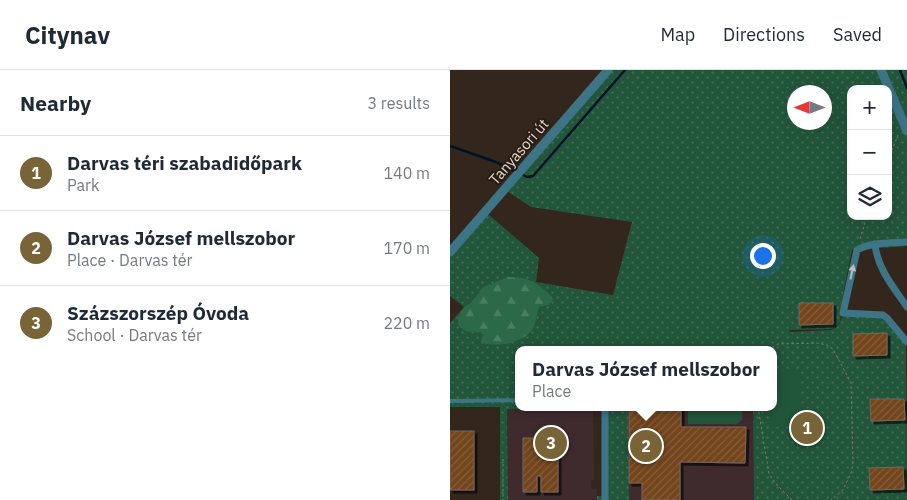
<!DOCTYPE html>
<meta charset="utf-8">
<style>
body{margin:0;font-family:"IBM Plex Sans",sans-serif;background:#f6f6f7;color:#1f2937}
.controls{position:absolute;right:15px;top:15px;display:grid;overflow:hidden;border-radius:10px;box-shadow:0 5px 20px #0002}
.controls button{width:45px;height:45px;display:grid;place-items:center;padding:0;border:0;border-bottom:1px solid #e0e1e3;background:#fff;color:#1f2937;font:25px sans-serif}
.compass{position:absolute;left:337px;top:15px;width:45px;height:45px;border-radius:50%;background:#fff;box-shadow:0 5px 20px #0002;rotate:270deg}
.you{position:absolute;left:312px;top:185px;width:18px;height:18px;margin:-12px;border:4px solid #fff;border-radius:50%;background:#1a73e8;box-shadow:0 0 0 8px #1a73e833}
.badge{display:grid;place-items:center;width:32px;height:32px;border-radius:50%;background:#796437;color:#fff;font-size:16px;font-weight:700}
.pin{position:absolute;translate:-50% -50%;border:2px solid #fff;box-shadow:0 1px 5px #0006}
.popup{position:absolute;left:65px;top:276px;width:262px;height:65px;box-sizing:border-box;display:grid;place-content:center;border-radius:10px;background:#fff;filter:drop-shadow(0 1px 4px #0005);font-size:16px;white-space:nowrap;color:#747a83}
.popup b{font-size:19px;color:#1f2937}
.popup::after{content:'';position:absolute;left:50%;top:100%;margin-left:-10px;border:10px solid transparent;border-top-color:#fff}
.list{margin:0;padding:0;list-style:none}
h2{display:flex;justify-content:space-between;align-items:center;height:65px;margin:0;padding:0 20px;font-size:21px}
h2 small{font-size:16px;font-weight:400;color:#747a83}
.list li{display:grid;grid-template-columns:32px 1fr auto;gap:15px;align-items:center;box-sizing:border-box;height:75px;padding:0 20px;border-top:1px solid #e0e1e3}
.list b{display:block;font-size:19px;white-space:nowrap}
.list p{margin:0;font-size:16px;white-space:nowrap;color:#747a83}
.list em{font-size:16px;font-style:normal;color:#747a83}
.icon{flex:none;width:28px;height:28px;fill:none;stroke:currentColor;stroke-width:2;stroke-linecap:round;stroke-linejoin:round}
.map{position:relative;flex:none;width:457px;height:430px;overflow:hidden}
header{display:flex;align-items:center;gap:30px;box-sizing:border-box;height:70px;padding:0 25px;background:#fff;border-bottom:1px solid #e0e1e3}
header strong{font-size:24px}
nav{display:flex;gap:28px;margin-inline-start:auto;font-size:18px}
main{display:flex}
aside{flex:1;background:#fff}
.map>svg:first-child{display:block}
.education{fill:#3f2b2d}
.grass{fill:url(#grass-dots);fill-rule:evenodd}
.forest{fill:url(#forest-firs)}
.pitch{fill:#22563b}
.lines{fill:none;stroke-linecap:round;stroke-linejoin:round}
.stream{stroke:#001226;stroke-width:2.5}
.building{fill:url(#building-hatch);stroke:#76675c;filter:url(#shadow)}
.path{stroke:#81766e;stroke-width:1;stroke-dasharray:2.5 2.5;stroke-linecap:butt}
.service{stroke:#3d7486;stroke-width:4}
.minor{stroke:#3d7486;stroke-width:7}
.tertiary{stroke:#3d7486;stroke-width:9}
.oneway{fill:#b7bebe}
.labels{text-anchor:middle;stroke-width:4;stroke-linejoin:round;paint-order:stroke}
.street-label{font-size:15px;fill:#e0d7d0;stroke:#291d13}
</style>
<header>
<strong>Citynav</strong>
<nav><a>Map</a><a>Directions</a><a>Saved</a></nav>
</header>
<main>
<aside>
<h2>Nearby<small>3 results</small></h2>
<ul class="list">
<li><span class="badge">1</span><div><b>Darvas téri szabadidőpark</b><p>Park</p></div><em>140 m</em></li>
<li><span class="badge">2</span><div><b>Darvas József mellszobor</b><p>Place · Darvas tér</p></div><em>170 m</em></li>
<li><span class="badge">3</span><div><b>Százszorszép Óvoda</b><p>School · Darvas tér</p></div><em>220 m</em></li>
</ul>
</aside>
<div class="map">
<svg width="457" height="430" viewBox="0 0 457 430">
<defs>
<pattern id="grass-dots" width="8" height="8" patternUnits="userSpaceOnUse" patternTransform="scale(1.25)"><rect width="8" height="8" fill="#22563b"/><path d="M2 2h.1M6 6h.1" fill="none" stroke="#426e56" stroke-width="1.8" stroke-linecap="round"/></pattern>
<pattern id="forest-firs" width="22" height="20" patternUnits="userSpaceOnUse" patternTransform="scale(1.25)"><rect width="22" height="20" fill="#2b6948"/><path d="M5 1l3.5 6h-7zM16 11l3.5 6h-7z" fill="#497e61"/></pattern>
<pattern id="building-hatch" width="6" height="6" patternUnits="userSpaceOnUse" patternTransform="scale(1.25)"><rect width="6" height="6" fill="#72441c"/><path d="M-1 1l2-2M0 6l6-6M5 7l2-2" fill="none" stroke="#865e3c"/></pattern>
<filter id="shadow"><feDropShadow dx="3" dy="3" stdDeviation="0" flood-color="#0009"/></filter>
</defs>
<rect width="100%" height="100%" fill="#33271d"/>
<g class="education">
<path d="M 178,337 L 303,337 L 304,430 L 179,430 Z"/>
<path d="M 57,339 L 143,339 L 144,410 L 141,410 L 141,419 L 147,419 L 147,430 L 58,430 Z"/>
</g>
<path class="grass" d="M 153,0 L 457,0 L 457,176 L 402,180 L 393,225 L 390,251 L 386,257 L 381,259 L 339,260 L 340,262 L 381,260 L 387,257 L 393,246 L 432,247 L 456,274 L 457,430 L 304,430 L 303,337 L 324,337 L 324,280 L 69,280 L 69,337 L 178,337 L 179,430 L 147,430 L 147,426 L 155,426 L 155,338 L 57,339 L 58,430 L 50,430 L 50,337 L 0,337 L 0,253 L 14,237 L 0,226 L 0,177 L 32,139 L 89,188 L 86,212 L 163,225 L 182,152 L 81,137 L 51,117 ZM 401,19 L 438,19 L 438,146 L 401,146 ZM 344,22 L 374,22 L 374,52 L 344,52 Z"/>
<path class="forest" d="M 58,207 C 80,208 86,211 102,227 L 103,230 L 98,235 L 89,237 C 86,245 87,252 82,260 C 74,272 43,279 31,272 L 33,264 L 31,262 C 21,263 14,263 8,254 L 9,246 L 14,237 L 21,233 L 33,217 Z"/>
<g class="pitch">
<path d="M 324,299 L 351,299 L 352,357 L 321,357 L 321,337 L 324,337 Z"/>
<path d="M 238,337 L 292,337 L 292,350 L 287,354 L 238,354 Z"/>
</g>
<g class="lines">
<g class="stream">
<path d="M 450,0 L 457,18"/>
<path d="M 0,76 L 46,92 L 66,102"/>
<path d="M 71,104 L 77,107 L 83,106 L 175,0"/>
</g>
</g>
<g class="building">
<path d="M 349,233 L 383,233 L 383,254 L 349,255 Z"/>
<path d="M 437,263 L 437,285 L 403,286 L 403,264 Z"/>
<path d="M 420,329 L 454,329 L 455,350 L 421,351 Z"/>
<path d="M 179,337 L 231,337 L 231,357 L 296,357 L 295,393 L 230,392 L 230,430 L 192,430 L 192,413 L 179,413 Z"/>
<rect x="0" y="361" width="24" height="59"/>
<path d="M 73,368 L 87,368 L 87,375 L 92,375 L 91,369 L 108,369 L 108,422 L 91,422 L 91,406 L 87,406 L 87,422 L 73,422 Z"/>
<path d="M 453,397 L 454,419 L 420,420 L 419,398 Z"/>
</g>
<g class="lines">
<g class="path">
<path d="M 438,90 L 448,65"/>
<path d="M 410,169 L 417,146"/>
<path d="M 318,280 L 328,274 L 367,273 L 377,275 L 383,279 L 401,313 L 403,394 L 401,403 L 393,420 L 381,430"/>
<path d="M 308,337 L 319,404 L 325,413 L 342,430"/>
<path d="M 53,389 L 53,430"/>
</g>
<path class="service" d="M 0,331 L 69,330"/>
<g class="minor">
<path d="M 457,172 C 441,173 421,172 407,180 L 393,243 L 433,245 L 437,248 L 457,272"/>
<path d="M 425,174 C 427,198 444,218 457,237"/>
<path d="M 155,430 L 155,338"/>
</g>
<g class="tertiary">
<path d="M 431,0 L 457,61"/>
<path d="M 0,182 L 158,0"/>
</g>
</g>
<defs><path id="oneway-solid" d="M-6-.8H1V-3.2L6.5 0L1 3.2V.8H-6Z" transform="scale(1.25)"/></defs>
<use class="oneway" href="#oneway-solid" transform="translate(402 202) rotate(-78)"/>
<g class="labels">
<g class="street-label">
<text transform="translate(69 82) rotate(-49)" y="5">Tanyasori út</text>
</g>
</g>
</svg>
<div class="controls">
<button>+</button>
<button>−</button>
<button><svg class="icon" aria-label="layers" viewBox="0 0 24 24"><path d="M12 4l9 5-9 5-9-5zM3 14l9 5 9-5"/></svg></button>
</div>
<svg class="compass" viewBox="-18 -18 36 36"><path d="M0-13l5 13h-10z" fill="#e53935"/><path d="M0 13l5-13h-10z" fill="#747a83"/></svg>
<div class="you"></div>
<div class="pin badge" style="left:357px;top:358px">1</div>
<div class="pin badge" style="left:196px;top:376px">2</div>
<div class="popup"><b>Darvas József mellszobor</b>Place</div>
<div class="pin badge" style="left:101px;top:373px">3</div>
</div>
</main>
